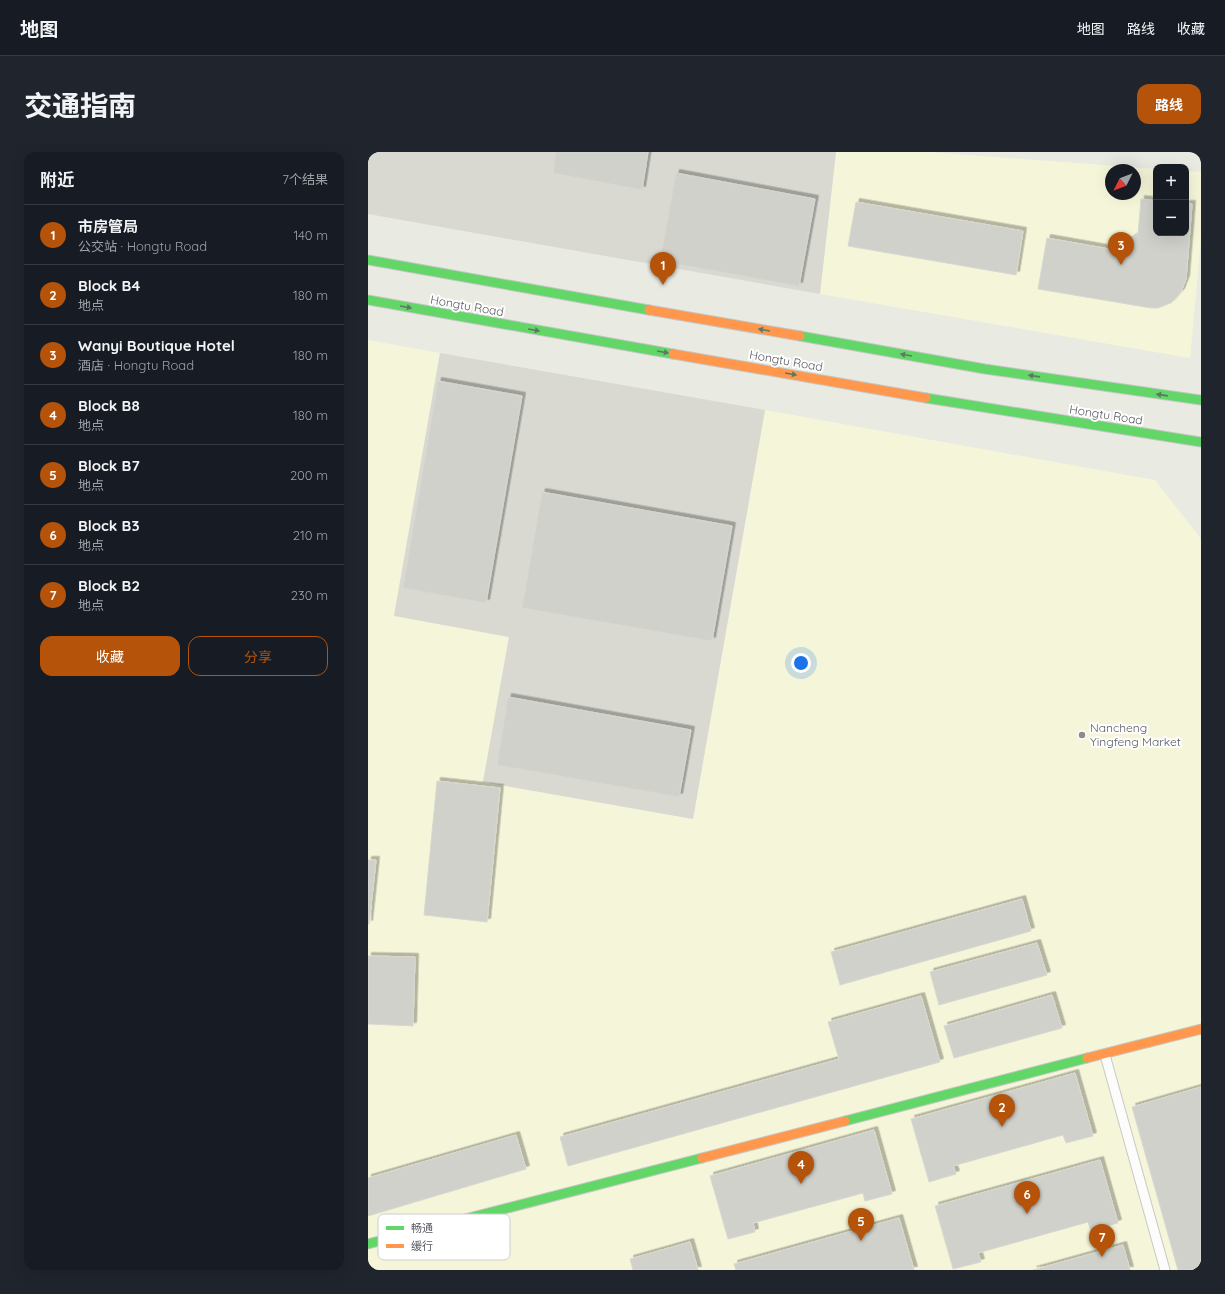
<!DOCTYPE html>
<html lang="zh">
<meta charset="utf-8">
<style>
body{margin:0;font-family:Quicksand,"Noto Sans SC",sans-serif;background:#20242c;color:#f1f3f6}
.controls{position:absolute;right:12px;top:12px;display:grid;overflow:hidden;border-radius:8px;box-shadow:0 4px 16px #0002}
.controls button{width:36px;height:36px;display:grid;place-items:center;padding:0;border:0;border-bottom:1px solid #363941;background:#171b24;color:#f1f3f6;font:20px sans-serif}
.compass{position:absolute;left:737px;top:12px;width:36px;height:36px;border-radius:50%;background:#171b24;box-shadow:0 4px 16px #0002;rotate:228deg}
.you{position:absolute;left:433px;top:511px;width:14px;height:14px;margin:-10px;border:3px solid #fff;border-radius:50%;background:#1a73e8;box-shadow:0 0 0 6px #1a73e833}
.badge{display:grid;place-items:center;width:26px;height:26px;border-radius:50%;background:#b45309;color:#fff;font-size:13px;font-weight:700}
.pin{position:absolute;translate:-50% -33px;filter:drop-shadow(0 1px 2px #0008)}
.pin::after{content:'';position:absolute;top:21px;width:14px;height:12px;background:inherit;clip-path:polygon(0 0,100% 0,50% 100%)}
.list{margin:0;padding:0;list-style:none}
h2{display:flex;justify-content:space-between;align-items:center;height:52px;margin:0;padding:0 16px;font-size:17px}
h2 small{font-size:13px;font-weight:400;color:#9ea1a6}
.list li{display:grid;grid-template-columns:26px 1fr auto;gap:12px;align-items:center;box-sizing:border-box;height:60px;padding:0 16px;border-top:1px solid #363941}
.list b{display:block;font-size:15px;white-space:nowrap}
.list p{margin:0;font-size:13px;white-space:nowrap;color:#9ea1a6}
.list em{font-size:13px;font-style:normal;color:#9ea1a6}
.actions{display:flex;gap:8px;padding:12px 16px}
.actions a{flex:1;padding:9px 0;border:1px solid #b45309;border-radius:12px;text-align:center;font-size:14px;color:#b45309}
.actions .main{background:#b45309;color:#fff}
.map{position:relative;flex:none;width:833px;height:1118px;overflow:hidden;border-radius:12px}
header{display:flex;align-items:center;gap:24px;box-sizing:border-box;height:56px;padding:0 20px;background:#171b24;border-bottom:1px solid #363941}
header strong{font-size:19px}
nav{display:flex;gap:22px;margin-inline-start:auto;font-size:14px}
.intro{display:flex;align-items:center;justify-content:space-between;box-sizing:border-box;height:96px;padding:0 24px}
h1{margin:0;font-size:28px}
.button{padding:10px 18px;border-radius:12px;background:#b45309;color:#fff;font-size:14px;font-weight:700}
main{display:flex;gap:24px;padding:0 24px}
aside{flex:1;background:#171b24;border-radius:12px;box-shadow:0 4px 16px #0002}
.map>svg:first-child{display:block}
.commercial{fill:#f5f6d9;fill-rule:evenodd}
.industrial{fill:#d9d9d2}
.building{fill:#d1d1cc;stroke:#d8d8d2;filter:url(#shadow)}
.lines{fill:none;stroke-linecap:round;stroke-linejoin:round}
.lane-casing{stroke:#c7c8c7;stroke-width:11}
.fast-casing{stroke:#c6c7c6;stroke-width:11}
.slow-casing{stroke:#c6c7c6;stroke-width:11}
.lane{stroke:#fcfcfb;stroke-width:9}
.fast{stroke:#63d668;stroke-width:9}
.slow{stroke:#ff974d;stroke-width:9}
.oneway{fill:#5b7964}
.poi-dot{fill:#8b8c8f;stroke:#fff;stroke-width:1.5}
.labels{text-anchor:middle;stroke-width:4;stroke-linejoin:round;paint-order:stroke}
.street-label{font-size:12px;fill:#585a62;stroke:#fff}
.poi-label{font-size:12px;fill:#585a62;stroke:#fff;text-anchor:start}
.key{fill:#fff;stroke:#cdced0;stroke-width:1}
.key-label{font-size:11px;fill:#585a62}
</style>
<header>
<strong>地图</strong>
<nav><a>地图</a><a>路线</a><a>收藏</a></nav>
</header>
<div class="intro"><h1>交通指南</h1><a class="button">路线</a></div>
<main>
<aside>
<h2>附近<small>7个结果</small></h2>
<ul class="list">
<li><span class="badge">1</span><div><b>市房管局</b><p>公交站 · Hongtu Road</p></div><em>140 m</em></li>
<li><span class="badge">2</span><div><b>Block B4</b><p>地点</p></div><em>180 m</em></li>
<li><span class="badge">3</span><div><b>Wanyi Boutique Hotel</b><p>酒店 · Hongtu Road</p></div><em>180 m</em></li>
<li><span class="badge">4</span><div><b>Block B8</b><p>地点</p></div><em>180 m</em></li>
<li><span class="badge">5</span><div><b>Block B7</b><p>地点</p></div><em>200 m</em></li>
<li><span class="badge">6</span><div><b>Block B3</b><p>地点</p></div><em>210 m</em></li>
<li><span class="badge">7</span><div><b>Block B2</b><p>地点</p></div><em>230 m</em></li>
</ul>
<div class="actions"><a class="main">收藏</a><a>分享</a></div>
</aside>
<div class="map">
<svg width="833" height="1118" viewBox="0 0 833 1118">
<defs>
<filter id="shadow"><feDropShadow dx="3.5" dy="-3.5" stdDeviation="0" flood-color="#0004"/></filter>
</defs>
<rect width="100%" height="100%" fill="#e9eae2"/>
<g class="commercial">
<path d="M 468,0 L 561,0 L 788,17 L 788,81 L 818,81 L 818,19 L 833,20 L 833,89 L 822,206 L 452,142 ZM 743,18 L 767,18 L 767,42 L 743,42 Z"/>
<path d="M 0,188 L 72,201 L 26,463 L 141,485 L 115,629 L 325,667 L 397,258 L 787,328 L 833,387 L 833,1118 L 0,1118 Z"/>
</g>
<g class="industrial">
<path d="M 0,0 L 468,0 L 452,142 L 0,62 Z"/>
<path d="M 72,201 L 397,258 L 325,667 L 115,630 L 141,485 L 26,464 Z"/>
</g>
<g class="building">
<path d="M 188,0 L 280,0 L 274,38 L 185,21 Z"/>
<path d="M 308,21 L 447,47 L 431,134 L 292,109 Z"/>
<path d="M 773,47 L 788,49 L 788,81 L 818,81 L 818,52 L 824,52 L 818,127 L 813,140 L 803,151 L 790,156 L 783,156 L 670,137 L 679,86 L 747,98 L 770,82 Z"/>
<path d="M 488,50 L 655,79 L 648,123 L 480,94 Z"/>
<path d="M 70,229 L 154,244 L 118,451 L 35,436 Z"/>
<path d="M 174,340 L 364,374 L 344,489 L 154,456 Z"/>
<path d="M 140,545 L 323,578 L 311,645 L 129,613 Z"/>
<path d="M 69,629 L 132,636 L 119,770 L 56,763 Z"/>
<path d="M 0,708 L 8,708 L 1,772 L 0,772 Z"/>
<path d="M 654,747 L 663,779 L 472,833 L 463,800 Z"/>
<path d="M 669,791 L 679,823 L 571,853 L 562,820 Z"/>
<path d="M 0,804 L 47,805 L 45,874 L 0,872 Z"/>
<path d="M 684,843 L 694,876 L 586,906 L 576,874 Z"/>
<path d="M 553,844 L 572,910 L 200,1014 L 192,985 L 471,907 L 460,870 Z"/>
<path d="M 707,921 L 725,984 L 698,991 L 695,983 L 585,1014 L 588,1022 L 561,1030 L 543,967 Z"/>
<path d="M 833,935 L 833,1118 L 810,1118 L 764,955 Z"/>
<path d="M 506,978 L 524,1042 L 497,1049 L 495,1041 L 385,1071 L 387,1080 L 360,1087 L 342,1024 Z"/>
<path d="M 148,983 L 158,1017 L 0,1064 L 0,1026 Z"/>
<path d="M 732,1008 L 750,1071 L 723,1079 L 720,1070 L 610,1101 L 613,1110 L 585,1117 L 567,1054 Z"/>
<path d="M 531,1066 L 546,1118 L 368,1118 L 366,1112 Z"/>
<path d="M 322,1090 L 330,1118 L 265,1118 L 262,1107 Z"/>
<path d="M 755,1093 L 762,1118 L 665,1118 Z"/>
</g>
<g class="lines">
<g class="lane-casing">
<path id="lane" d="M 737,903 L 797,1118"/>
</g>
<g class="fast-casing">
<g id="fast">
<path d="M 0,108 L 281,158"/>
<path d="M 0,148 L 305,202"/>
<path d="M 432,184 L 617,217 L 833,248"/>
<path d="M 558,246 L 833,290"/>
<path d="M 477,969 L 719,906"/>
<path d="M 0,1092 L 334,1006"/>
</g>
</g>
<g class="slow-casing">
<g id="slow">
<path d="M 281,158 L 432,184"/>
<path d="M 305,202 L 558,246"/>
<path d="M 719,906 L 833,877"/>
<path d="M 334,1006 L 477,969"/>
</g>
</g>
<use href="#lane" class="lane"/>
<use href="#fast" class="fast"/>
<use href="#slow" class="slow"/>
</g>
<defs><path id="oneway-solid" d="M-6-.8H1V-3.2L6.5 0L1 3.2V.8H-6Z"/></defs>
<g class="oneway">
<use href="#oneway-solid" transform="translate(38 155) rotate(10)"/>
<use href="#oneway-solid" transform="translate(166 178) rotate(10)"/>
<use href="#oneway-solid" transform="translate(396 178) rotate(-170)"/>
<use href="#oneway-solid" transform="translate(295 200) rotate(10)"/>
<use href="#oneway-solid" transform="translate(538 203) rotate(-170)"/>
<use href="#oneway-solid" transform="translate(423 222) rotate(10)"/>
<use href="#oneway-solid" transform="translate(666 224) rotate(-172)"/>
<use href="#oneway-solid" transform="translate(794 243) rotate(-172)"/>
</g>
<circle class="poi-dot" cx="714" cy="583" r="4"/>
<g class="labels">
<g class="street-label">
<text transform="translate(99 154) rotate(10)" y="4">Hongtu Road</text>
<text transform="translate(418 209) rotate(10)" y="4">Hongtu Road</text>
<text transform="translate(738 263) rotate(9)" y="4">Hongtu Road</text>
</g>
<g class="poi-label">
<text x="722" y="580">Nancheng<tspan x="722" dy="14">Yingfeng Market</tspan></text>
</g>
</g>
<rect x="10" y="1062" width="132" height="46" rx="6" class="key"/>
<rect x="18" y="1074" width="18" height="4" fill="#63d668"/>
<rect x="18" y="1092" width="18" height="4" fill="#ff974d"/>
<g class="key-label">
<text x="43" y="1080">畅通</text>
<text x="43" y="1098">缓行</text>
</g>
</svg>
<div class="controls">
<button>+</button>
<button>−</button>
</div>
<svg class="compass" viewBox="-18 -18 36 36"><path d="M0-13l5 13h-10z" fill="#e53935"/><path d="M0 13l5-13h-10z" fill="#9ea1a6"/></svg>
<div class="you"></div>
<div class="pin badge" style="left:295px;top:133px">1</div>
<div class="pin badge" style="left:634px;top:975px">2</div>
<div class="pin badge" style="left:753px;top:113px">3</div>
<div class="pin badge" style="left:433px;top:1032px">4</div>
<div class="pin badge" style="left:493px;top:1089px">5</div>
<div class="pin badge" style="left:659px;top:1062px">6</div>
<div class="pin badge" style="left:734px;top:1105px">7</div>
</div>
</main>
